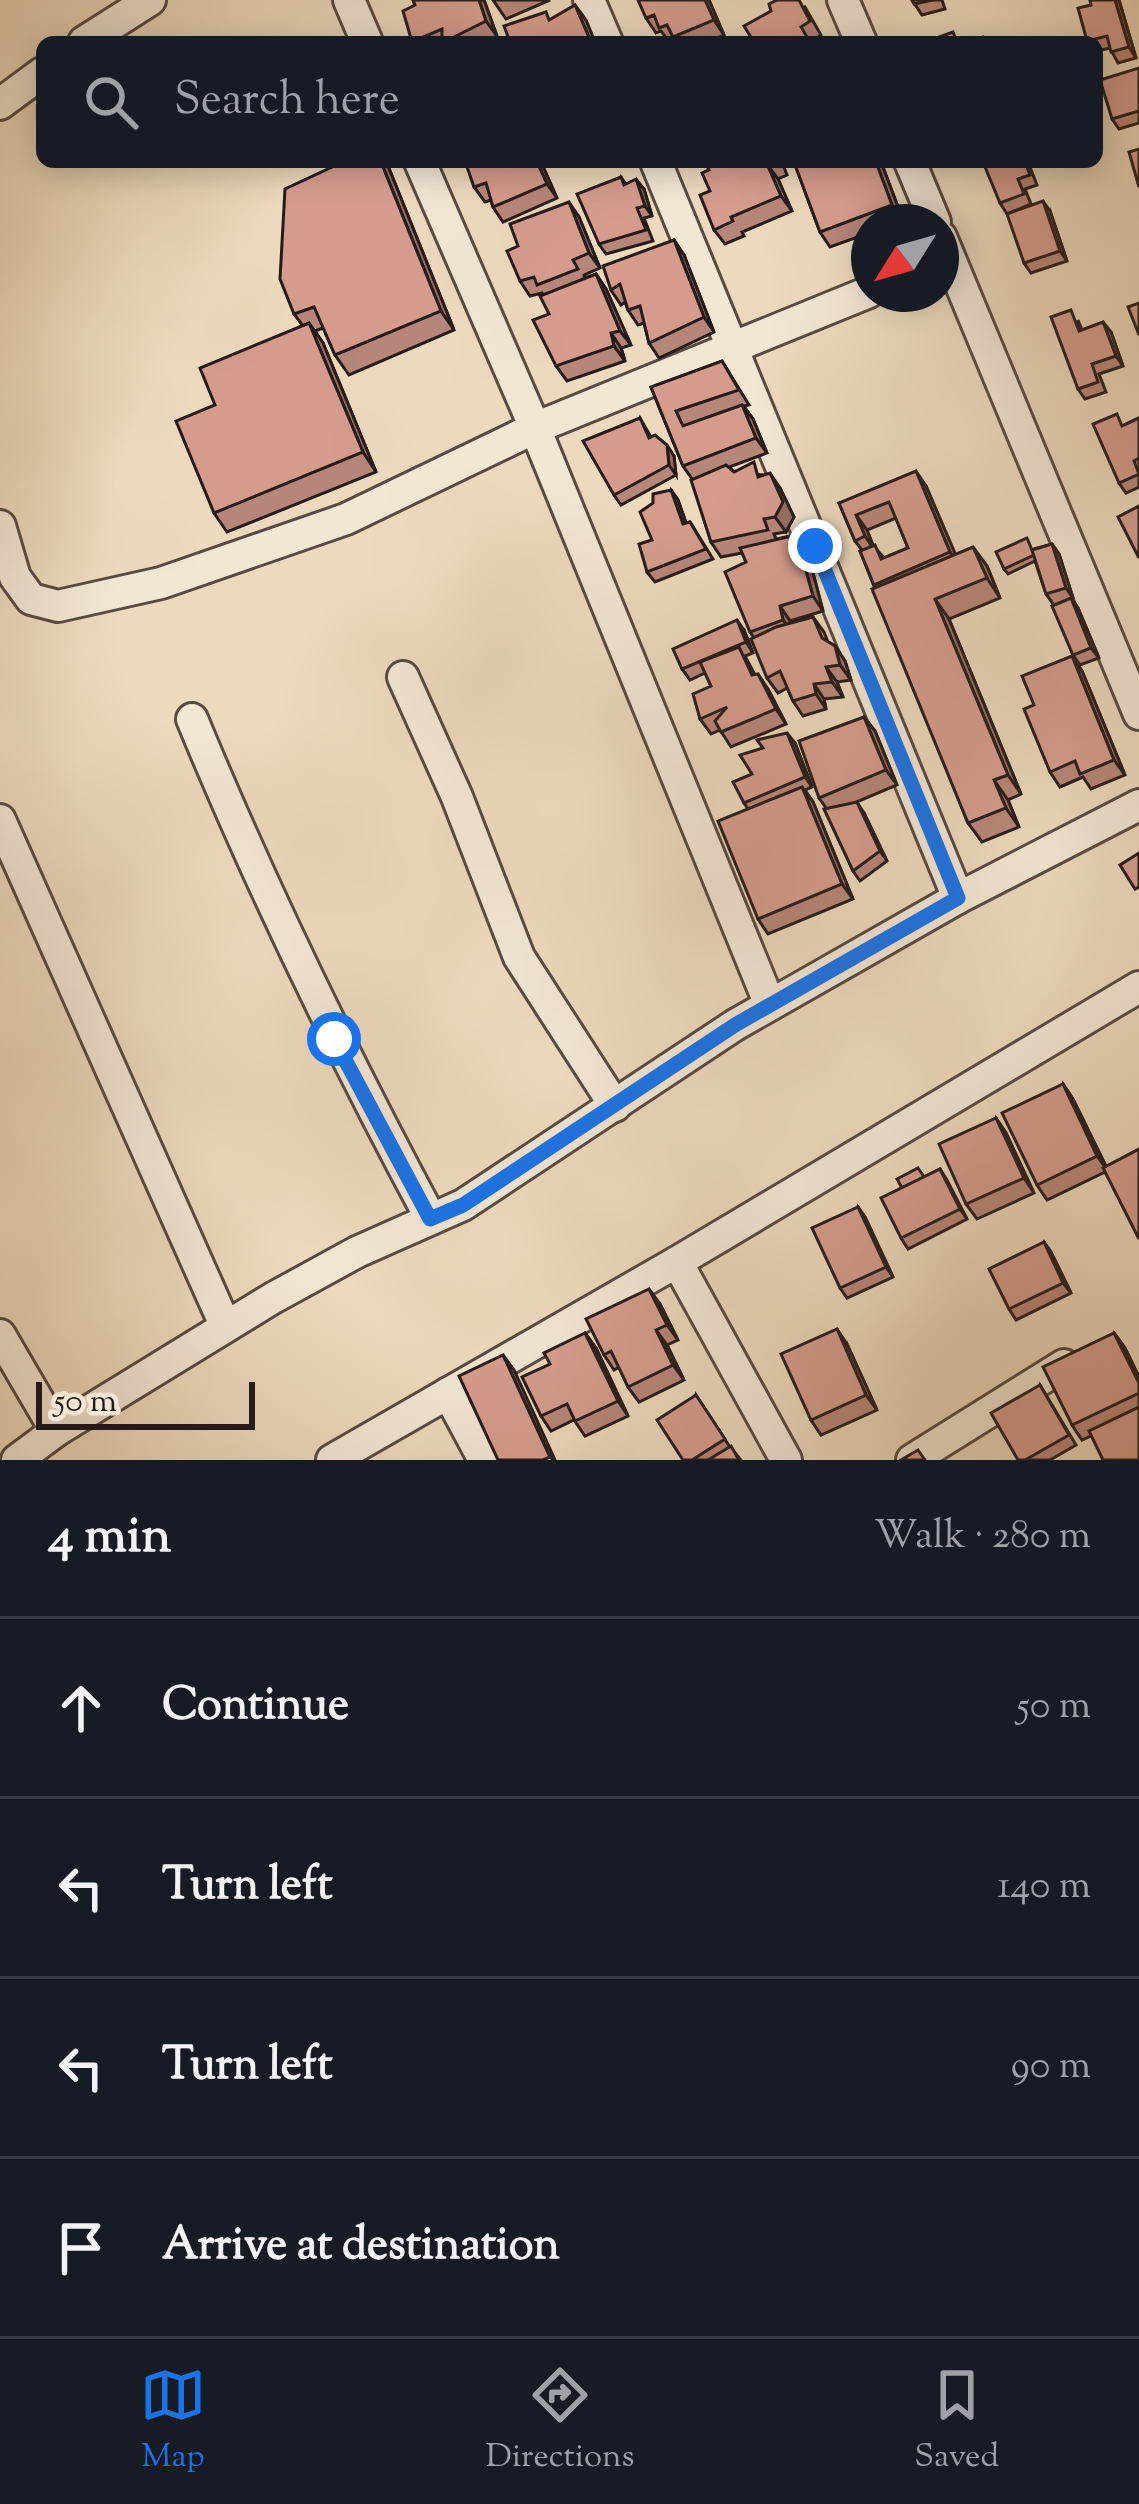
<!DOCTYPE html>
<meta charset="utf-8">
<style>
body{margin:0;font-family:"Sorts Mill Goudy",serif;background:#20242c;color:#f1f3f6}
.compass{position:absolute;left:851px;top:204px;width:108px;height:108px;border-radius:50%;background:#171b24;box-shadow:0 6px 30px #0003;rotate:233deg}
.scale{position:absolute;left:36px;bottom:30px;width:219px;box-sizing:border-box;padding-left:12px;border:6px solid #271b17;border-top:0;font-size:33px;line-height:42px;white-space:nowrap;color:#271b17;-webkit-text-stroke:9px #f3e6d5;paint-order:stroke}
.stop{position:absolute;width:36px;height:36px;margin:-27px;border:9px solid #1a73e8;border-radius:50%;background:#fff}
.stop.end{background:#1a73e8;border-color:#fff;box-shadow:0 3px 12px #0008}
.list{margin:0;padding:0;list-style:none}
h2{display:flex;justify-content:space-between;align-items:center;height:156px;margin:0;padding:0 48px;font-size:51px}
h2 small{font-size:39px;font-weight:400;color:#9ea1a6}
.list li{display:grid;grid-template-columns:78px 1fr auto;gap:36px;align-items:center;box-sizing:border-box;height:180px;padding:0 48px;border-top:3px solid #363941}
.list b{display:block;font-size:45px;white-space:nowrap}
.list em{font-size:39px;font-style:normal;color:#9ea1a6}
.icon{flex:none;width:66px;height:66px;fill:none;stroke:currentColor;stroke-width:2;stroke-linecap:round;stroke-linejoin:round}
.map{position:relative;flex:none;width:1139px;height:1460px;overflow:hidden}
.search{position:absolute;background:#171b24;box-shadow:0 6px 30px #0003;left:36px;right:36px;top:36px;height:132px;display:flex;align-items:center;gap:30px;box-sizing:border-box;padding:0 42px;border-radius:18px;color:#9ea1a6;font-size:45px}
.sheet{height:876px;background:#171b24}
nav{display:flex;justify-content:space-around;align-items:center;box-sizing:border-box;height:168px;border-top:3px solid #363941;background:#171b24;font-size:33px;color:#9ea1a6}
nav a{display:grid;justify-items:center;gap:6px}
nav .on{color:#1a73e8}
.map>svg:first-child{display:block}
.lines{fill:none;stroke-linecap:round;stroke-linejoin:round}
.minor-casing{stroke:#584a41;stroke-width:36}
.minor{stroke:#f3e6d5;stroke-width:30}
.wall{fill:#b7867a;stroke:#271b17;stroke-width:3;fill-rule:evenodd}
.shaded-wall{fill:#956d63;stroke:#271b17;stroke-width:3}
.building{fill:#d59c8e;stroke:#271b17;stroke-width:3}
.route{stroke:#1a73e8;stroke-width:15}
</style>
<div class="map">
<svg width="1139" height="1460" viewBox="0 0 1139 1460">
<rect width="100%" height="100%" fill="#edd9be"/>
<filter id="stains"><feTurbulence type="fractalNoise" baseFrequency=".00167" numOctaves="4"/><feColorMatrix values="0 0 0 0 .2 0 0 0 0 .09 0 0 0 0 .02 0 0 0 .5 -.17"/></filter>
<radialGradient id="worn" r=".72"><stop offset=".6" stop-color="#630" stop-opacity="0"/><stop offset="1" stop-color="#630" stop-opacity=".3"/></radialGradient>
<g class="lines">
<g class="minor-casing">
<g id="minor">
<path d="M 349,0 L 367,42"/>
<path d="M 589,0 L 607,42"/>
<path d="M 843,0 L 861,42"/>
<path d="M 84,42 L 150,0"/>
<path d="M 0,104 L 42,73"/>
<path d="M 420,162 L 535,428 L 770,1005"/>
<path d="M 656,162 L 958,898"/>
<path d="M 910,162 L 935,222"/>
<path d="M 941,237 L 1139,714"/>
<path d="M 0,526 L 15,577 L 31,599 L 58,606 L 161,583 L 346,519 L 535,428 L 869,292"/>
<path d="M 403,677 L 457,797 L 519,957 L 615,1106"/>
<path d="M 192,719 C 263,891 343,1055 431,1219"/>
<path d="M 0,820 L 225,1325"/>
<path d="M 677,1262 L 786,1460"/>
<path d="M 0,1335 L 56,1431 L 17,1460"/>
<path d="M 448,1393 L 484,1460"/>
<path d="M 56,1431 L 273,1298 L 357,1252 L 463,1205 L 735,1025 L 958,898 L 1139,805"/>
<path d="M 332,1460 L 677,1262 L 1139,987"/>
<path d="M 912,1460 L 1064,1365"/>
</g>
</g>
<use href="#minor" class="minor"/>
</g>
<g class="wall">
<path d="M 413,0 L 484,0 L 497,36 L 485,42 L 412,42 L 415,5 Z"/>
<path d="M 493,0 L 550,0 L 506,19 Z"/>
<path d="M 709,0 L 724,35 L 708,42 L 669,42 L 661,31 L 656,33 L 646,18 Z"/>
<path d="M 912,0 L 942,0 L 945,9 L 922,15 Z"/>
<path d="M 1090,0 L 1119,0 L 1136,58 L 1118,63 L 1110,48 L 1097,51 L 1097,42 L 1088,42 L 1091,5 Z"/>
<path d="M 805,7 L 821,35 L 812,42 L 754,42 Z"/>
<path d="M 1139,68 L 1139,123 L 1119,129 L 1112,119 Z"/>
<path d="M 343,162 L 385,162 L 388,166 L 454,330 L 349,375 L 335,355 L 323,328 L 315,331 L 323,343 L 376,472 L 227,532 L 214,513 L 215,405 L 303,326 L 294,314 Z"/>
<path d="M 470,162 L 541,162 L 557,198 L 503,222 L 493,207 L 491,200 L 485,202 L 474,187 Z"/>
<path d="M 710,162 L 782,162 L 787,175 L 778,179 L 792,211 L 742,232 L 744,236 L 725,244 L 714,230 L 709,170 Z"/>
<path d="M 794,162 L 881,162 L 903,220 L 869,222 L 869,233 L 830,247 L 820,232 Z"/>
<path d="M 1028,162 L 1037,185 L 1025,189 L 1031,204 L 1007,214 L 1000,203 Z"/>
<path d="M 621,177 L 626,184 L 644,189 L 652,216 L 644,218 L 653,241 L 606,254 L 599,244 Z"/>
<path d="M 1050,211 L 1067,261 L 1031,273 L 1024,263 Z"/>
<path d="M 579,217 L 600,268 L 584,275 L 585,278 L 596,274 L 606,289 L 631,345 L 621,348 L 625,361 L 567,381 L 556,366 L 549,314 L 543,294 L 542,293 L 530,296 L 520,281 Z"/>
<path d="M 674,240 L 684,255 L 714,332 L 659,358 L 649,343 L 644,323 L 638,325 L 628,310 L 625,302 L 621,305 L 611,290 Z"/>
<path d="M 1078,320 L 1082,330 L 1111,332 L 1123,366 L 1099,374 L 1106,392 L 1085,399 L 1078,389 Z"/>
<path d="M 722,361 L 749,405 L 744,406 L 753,419 L 767,453 L 729,467 L 734,472 L 763,475 L 780,488 L 794,517 L 786,532 L 774,534 L 776,539 L 796,535 L 807,550 L 823,611 L 790,621 L 791,623 L 813,617 L 824,632 L 828,642 L 835,646 L 845,661 L 851,680 L 837,682 L 843,697 L 824,699 L 826,709 L 803,716 L 793,701 L 787,688 L 778,693 L 767,678 L 754,638 L 750,632 L 746,562 L 742,553 L 721,557 L 711,542 L 692,479 L 683,466 L 651,387 Z"/>
<path d="M 640,418 L 651,437 L 674,456 L 676,475 L 621,505 L 614,495 Z"/>
<path d="M 1139,418 L 1139,487 L 1126,493 L 1119,483 L 1124,425 Z"/>
<path d="M 926,486 L 955,555 L 987,566 L 1000,598 L 949,619 L 1021,794 L 1008,800 L 1019,827 L 982,842 L 968,823 L 860,551 L 862,550 L 855,541 L 839,503 ZM 896,518 L 908,548 L 884,558 L 873,545 L 867,530 Z"/>
<path d="M 671,490 L 678,500 L 686,523 L 690,522 L 713,559 L 655,582 L 647,572 L 652,540 Z"/>
<path d="M 1052,544 L 1059,554 L 1073,598 L 1071,599 L 1078,608 L 1099,658 L 1080,665 L 1073,655 L 1054,605 L 1046,594 L 1035,561 L 1008,574 L 1004,569 L 1034,549 Z"/>
<path d="M 744,630 L 753,653 L 745,656 L 755,675 L 768,689 L 786,724 L 731,747 L 720,730 L 711,734 L 700,719 L 711,686 L 705,673 L 690,680 L 682,669 Z"/>
<path d="M 1072,656 L 1082,671 L 1125,775 L 1091,789 L 1083,777 L 1060,787 L 1050,772 L 1034,705 Z"/>
<path d="M 864,717 L 875,731 L 897,785 L 854,803 L 864,813 L 887,861 L 860,881 L 853,871 L 826,808 L 819,798 Z"/>
<path d="M 795,743 L 812,787 L 805,790 L 813,802 L 853,899 L 768,934 L 758,919 L 748,809 L 744,803 L 752,774 Z"/>
<path d="M 1063,1084 L 1073,1099 L 1106,1166 L 1105,1172 L 1047,1200 L 1037,1185 Z"/>
<path d="M 996,1118 L 1006,1133 L 1034,1193 L 977,1219 L 966,1204 Z"/>
<path d="M 940,1169 L 967,1219 L 908,1249 L 901,1238 L 924,1177 Z"/>
<path d="M 858,1207 L 865,1217 L 893,1277 L 847,1298 L 840,1288 Z"/>
<path d="M 1044,1242 L 1051,1252 L 1071,1293 L 1016,1320 L 1009,1309 Z"/>
<path d="M 660,1304 L 678,1340 L 667,1345 L 684,1380 L 639,1402 L 628,1387 L 619,1367 L 614,1370 L 604,1355 Z"/>
<path d="M 585,1333 L 596,1348 L 628,1416 L 585,1436 L 574,1420 L 551,1431 L 541,1416 L 550,1364 Z"/>
<path d="M 1114,1333 L 1125,1348 L 1139,1377 L 1139,1460 L 1091,1436 L 1082,1440 L 1072,1425 Z"/>
<path d="M 847,1344 L 877,1410 L 821,1435 L 811,1420 Z"/>
<path d="M 1040,1385 L 1076,1445 L 1050,1460 L 1018,1460 Z"/>
<path d="M 696,1395 L 730,1447 L 741,1460 L 683,1460 Z"/>
</g>
<g class="shaded-wall">
<path d="M 479,0 L 484,0 L 497,36 L 486,21 Z"/>
<path d="M 705,0 L 709,0 L 724,35 L 714,20 Z"/>
<path d="M 1115,0 L 1119,0 L 1136,58 L 1129,47 Z"/>
<path d="M 575,5 L 586,20 L 595,42 L 591,42 Z"/>
<path d="M 381,162 L 385,162 L 388,166 L 454,330 L 441,311 Z"/>
<path d="M 537,162 L 541,162 L 557,198 L 547,184 Z"/>
<path d="M 876,162 L 881,162 L 903,220 L 892,205 Z"/>
<path d="M 767,164 L 778,179 L 792,211 L 781,196 Z"/>
<path d="M 636,179 L 644,189 L 652,216 L 645,206 Z"/>
<path d="M 1043,201 L 1050,211 L 1067,261 L 1060,251 Z"/>
<path d="M 569,202 L 579,217 L 600,268 L 589,253 Z"/>
<path d="M 674,240 L 684,255 L 714,332 L 704,317 Z"/>
<path d="M 596,274 L 606,289 L 631,345 L 620,331 Z"/>
<path d="M 1103,322 L 1111,332 L 1123,366 L 1116,356 Z"/>
<path d="M 309,323 L 323,343 L 376,472 L 363,452 Z"/>
<path d="M 611,333 L 621,348 L 625,361 L 614,346 Z"/>
<path d="M 742,405 L 753,419 L 767,453 L 756,438 Z"/>
<path d="M 667,445 L 674,456 L 676,475 L 669,465 Z"/>
<path d="M 916,471 L 926,486 L 961,567 L 950,552 Z"/>
<path d="M 770,473 L 780,488 L 794,517 L 786,532 L 775,517 Z"/>
<path d="M 671,490 L 678,500 L 690,534 L 683,524 Z"/>
<path d="M 856,515 L 867,530 L 875,551 L 865,536 Z"/>
<path d="M 796,535 L 807,550 L 823,611 L 813,596 Z"/>
<path d="M 1052,544 L 1059,554 L 1073,598 L 1066,588 Z"/>
<path d="M 973,547 L 987,566 L 1000,598 L 987,578 Z"/>
<path d="M 1071,598 L 1078,608 L 1099,658 L 1091,648 Z"/>
<path d="M 935,599 L 949,619 L 1021,794 L 1008,775 Z"/>
<path d="M 780,606 L 790,621 L 794,635 L 783,620 Z"/>
<path d="M 737,620 L 744,630 L 753,653 L 746,642 Z"/>
<path d="M 835,646 L 845,661 L 851,680 L 840,665 Z"/>
<path d="M 1072,656 L 1082,671 L 1125,775 L 1114,760 Z"/>
<path d="M 826,667 L 837,682 L 843,697 L 832,682 Z"/>
<path d="M 758,674 L 768,689 L 786,724 L 776,709 Z"/>
<path d="M 814,684 L 824,699 L 826,709 L 816,694 Z"/>
<path d="M 864,717 L 875,731 L 897,785 L 886,770 Z"/>
<path d="M 787,733 L 795,743 L 812,787 L 805,777 Z"/>
<path d="M 994,780 L 1008,800 L 1019,827 L 1006,808 Z"/>
<path d="M 802,787 L 813,802 L 853,899 L 842,884 Z"/>
<path d="M 857,802 L 864,813 L 887,861 L 880,851 Z"/>
<path d="M 1063,1084 L 1073,1099 L 1108,1171 L 1097,1156 Z"/>
<path d="M 996,1118 L 1006,1133 L 1034,1193 L 1024,1178 Z"/>
<path d="M 940,1169 L 947,1180 L 967,1219 L 960,1209 Z"/>
<path d="M 858,1207 L 865,1217 L 893,1277 L 886,1267 Z"/>
<path d="M 1044,1242 L 1051,1252 L 1071,1293 L 1063,1283 Z"/>
<path d="M 649,1289 L 660,1304 L 678,1340 L 667,1325 Z"/>
<path d="M 837,1329 L 847,1344 L 877,1410 L 866,1395 Z"/>
<path d="M 656,1330 L 667,1345 L 684,1380 L 673,1365 Z"/>
<path d="M 585,1333 L 596,1348 L 628,1416 L 618,1401 Z"/>
<path d="M 1114,1333 L 1125,1348 L 1139,1377 L 1139,1383 Z"/>
<path d="M 503,1355 L 514,1370 L 555,1460 L 553,1460 L 550,1457 Z"/>
</g>
<g class="building">
<path d="M 413,0 L 479,0 L 486,21 L 444,42 L 442,42 L 442,29 L 412,42 L 403,11 L 415,5 Z"/>
<path d="M 638,0 L 705,0 L 714,20 L 673,37 L 667,25 L 659,28 L 654,15 L 646,18 Z"/>
<path d="M 777,0 L 799,0 L 810,21 L 801,27 L 810,42 L 754,42 L 744,26 L 771,11 L 769,4 Z"/>
<path d="M 912,0 L 933,0 L 914,4 Z"/>
<path d="M 1090,0 L 1115,0 L 1129,47 L 1111,52 L 1107,36 L 1087,41 L 1078,8 L 1091,5 Z"/>
<path d="M 575,5 L 591,42 L 510,42 L 504,26 L 546,12 L 549,20 Z"/>
<path d="M 953,32 L 957,42 L 935,42 L 934,39 Z"/>
<path d="M 983,37 L 985,42 L 967,42 Z"/>
<path d="M 1139,68 L 1139,111 L 1112,119 L 1100,80 Z"/>
<path d="M 1139,149 L 1139,187 L 1129,152 Z"/>
<path d="M 343,162 L 381,162 L 441,311 L 335,355 L 314,307 L 294,314 L 280,279 L 285,189 Z"/>
<path d="M 470,162 L 537,162 L 547,184 L 493,207 L 486,183 L 474,187 L 466,164 Z"/>
<path d="M 710,162 L 772,162 L 767,164 L 781,196 L 731,217 L 733,221 L 714,230 L 700,195 L 710,191 L 702,173 L 709,170 L 706,164 Z"/>
<path d="M 794,162 L 876,162 L 892,205 L 820,232 Z"/>
<path d="M 983,162 L 1025,162 L 1030,175 L 1018,179 L 1024,194 L 1000,203 Z"/>
<path d="M 621,177 L 624,185 L 636,179 L 645,206 L 637,208 L 646,230 L 599,244 L 577,194 Z"/>
<path d="M 1043,201 L 1060,251 L 1024,263 L 1007,214 Z"/>
<path d="M 569,202 L 589,253 L 573,260 L 578,269 L 537,285 L 534,277 L 520,281 L 507,251 L 518,246 L 510,224 Z"/>
<path d="M 674,240 L 704,317 L 649,343 L 640,306 L 628,310 L 620,284 L 611,290 L 603,266 Z"/>
<path d="M 596,274 L 620,331 L 611,333 L 614,346 L 556,366 L 533,320 L 549,314 L 540,296 Z"/>
<path d="M 1139,303 L 1139,335 L 1128,307 Z"/>
<path d="M 1071,310 L 1079,331 L 1103,322 L 1116,356 L 1092,364 L 1098,382 L 1078,389 L 1051,317 Z"/>
<path d="M 309,323 L 363,452 L 214,513 L 176,421 L 215,405 L 200,368 Z"/>
<path d="M 722,361 L 739,390 L 676,411 L 683,426 L 742,405 L 756,438 L 683,466 L 651,387 Z"/>
<path d="M 1117,414 L 1122,426 L 1139,418 L 1139,458 L 1134,461 L 1139,474 L 1119,483 L 1093,424 Z"/>
<path d="M 640,418 L 649,438 L 655,435 L 667,445 L 669,465 L 614,495 L 583,441 Z"/>
<path d="M 754,462 L 758,477 L 770,473 L 783,502 L 775,517 L 764,519 L 768,530 L 711,542 L 691,480 L 726,465 L 734,472 Z"/>
<path d="M 916,471 L 950,552 L 874,585 L 860,551 L 875,545 L 881,559 L 908,548 L 889,502 L 856,515 L 865,536 L 855,541 L 839,503 Z"/>
<path d="M 671,490 L 683,524 L 690,522 L 706,549 L 647,572 L 639,544 L 652,540 L 640,512 L 653,503 L 653,494 Z"/>
<path d="M 1139,506 L 1139,558 L 1118,517 Z"/>
<path d="M 796,535 L 813,596 L 780,606 L 783,620 L 750,632 L 725,572 L 746,562 L 740,548 Z"/>
<path d="M 1027,538 L 1034,555 L 1004,569 L 996,552 Z"/>
<path d="M 1052,544 L 1066,588 L 1046,594 L 1032,550 Z"/>
<path d="M 973,547 L 987,578 L 935,599 L 1008,775 L 994,780 L 1006,808 L 968,823 L 872,589 Z"/>
<path d="M 1071,598 L 1091,648 L 1073,655 L 1052,606 Z"/>
<path d="M 813,617 L 822,638 L 835,646 L 840,665 L 826,667 L 832,682 L 814,684 L 816,694 L 793,701 L 780,671 L 767,678 L 751,639 L 776,627 Z"/>
<path d="M 737,620 L 746,642 L 682,669 L 673,649 Z"/>
<path d="M 739,647 L 752,675 L 758,674 L 776,709 L 721,732 L 715,721 L 727,707 L 700,719 L 693,694 L 711,686 L 700,662 Z"/>
<path d="M 1072,656 L 1114,760 L 1080,774 L 1075,761 L 1050,772 L 1024,709 L 1034,705 L 1022,676 Z"/>
<path d="M 864,717 L 886,770 L 819,798 L 799,741 Z"/>
<path d="M 787,733 L 805,777 L 744,803 L 733,782 L 752,774 L 740,755 L 763,748 L 757,740 Z"/>
<path d="M 802,787 L 842,884 L 758,919 L 718,821 Z"/>
<path d="M 857,802 L 880,851 L 853,871 L 824,809 Z"/>
<path d="M 1139,853 L 1139,887 L 1135,889 L 1120,865 Z"/>
<path d="M 1063,1084 L 1097,1156 L 1037,1185 L 1002,1113 Z"/>
<path d="M 996,1118 L 1024,1178 L 966,1204 L 939,1144 Z"/>
<path d="M 1139,1149 L 1139,1239 L 1103,1168 Z"/>
<path d="M 918,1168 L 924,1177 L 902,1188 L 897,1179 Z"/>
<path d="M 940,1169 L 960,1209 L 901,1238 L 881,1198 Z"/>
<path d="M 858,1207 L 886,1267 L 840,1288 L 812,1228 Z"/>
<path d="M 1044,1242 L 1063,1283 L 1009,1309 L 989,1269 Z"/>
<path d="M 649,1289 L 667,1325 L 656,1330 L 673,1365 L 628,1387 L 611,1351 L 604,1355 L 586,1319 Z"/>
<path d="M 837,1329 L 866,1395 L 811,1420 L 781,1354 Z"/>
<path d="M 585,1333 L 618,1401 L 575,1421 L 567,1404 L 541,1416 L 522,1377 L 550,1364 L 544,1353 Z"/>
<path d="M 1114,1333 L 1139,1383 L 1139,1393 L 1072,1425 L 1043,1367 Z"/>
<path d="M 503,1355 L 550,1457 L 543,1460 L 498,1460 L 459,1376 Z"/>
<path d="M 1040,1385 L 1069,1435 L 1025,1460 L 1018,1460 L 991,1413 Z"/>
<path d="M 696,1395 L 725,1439 L 692,1460 L 683,1460 L 657,1420 Z"/>
<path d="M 1139,1407 L 1139,1460 L 1103,1460 L 1089,1431 Z"/>
<path d="M 731,1446 L 739,1460 L 708,1460 Z"/>
<path d="M 918,1450 L 925,1460 L 901,1460 Z"/>
</g>
<g class="lines">
<path class="route" d="M 334,1039 L 430,1219 L 463,1205 L 735,1025 L 958,898 L 815,546"/>
</g>
<rect width="100%" height="100%" filter="url(#stains)"/>
<rect width="100%" height="100%" fill="url(#worn)"/>
</svg>
<svg class="compass" viewBox="-18 -18 36 36"><path d="M0-13l5 13h-10z" fill="#e53935"/><path d="M0 13l5-13h-10z" fill="#9ea1a6"/></svg>
<div class="scale">50 m</div>
<div class="stop" style="left:334px;top:1039px"></div>
<div class="stop end" style="left:815px;top:546px"></div>
<div class="search"><svg class="icon" aria-label="search" viewBox="0 0 24 24"><circle cx="10" cy="10" r="6"/><path d="M15 15l6 6"/></svg>Search here</div>
</div>
<section class="sheet">
<h2>4 min<small>Walk · 280 m</small></h2>
<ul class="list">
<li><svg class="icon" aria-label="ahead" viewBox="0 0 24 24"><path d="M12 20V5M6 11l6-6 6 6"/></svg><div><b>Continue</b></div><em>50 m</em></li>
<li><svg class="icon" aria-label="left" viewBox="0 0 24 24"><path d="M17 20v-9H6M10 6l-5 5 5 5"/></svg><div><b>Turn left</b></div><em>140 m</em></li>
<li><svg class="icon" aria-label="left" viewBox="0 0 24 24"><path d="M17 20v-9H6M10 6l-5 5 5 5"/></svg><div><b>Turn left</b></div><em>90 m</em></li>
<li><svg class="icon" aria-label="arrive" viewBox="0 0 24 24"><path d="M6 21V4h12l-3 4 3 4H6"/></svg><div><b>Arrive at destination</b></div></li>
</ul>
</section>
<nav>
<a class="on"><svg class="icon" aria-label="map" viewBox="0 0 24 24"><path d="M3 6l6-2 6 2 6-2v14l-6 2-6-2-6 2zM9 4v14M15 6v14"/></svg>Map</a>
<a><svg class="icon" aria-label="directions" viewBox="0 0 24 24"><path d="M12 3l9 9-9 9-9-9zM9 14v-3h6M13 9l2 2-2 2"/></svg>Directions</a>
<a><svg class="icon" aria-label="saved" viewBox="0 0 24 24"><path d="M7 4h10v16l-5-4-5 4z"/></svg>Saved</a>
</nav>
